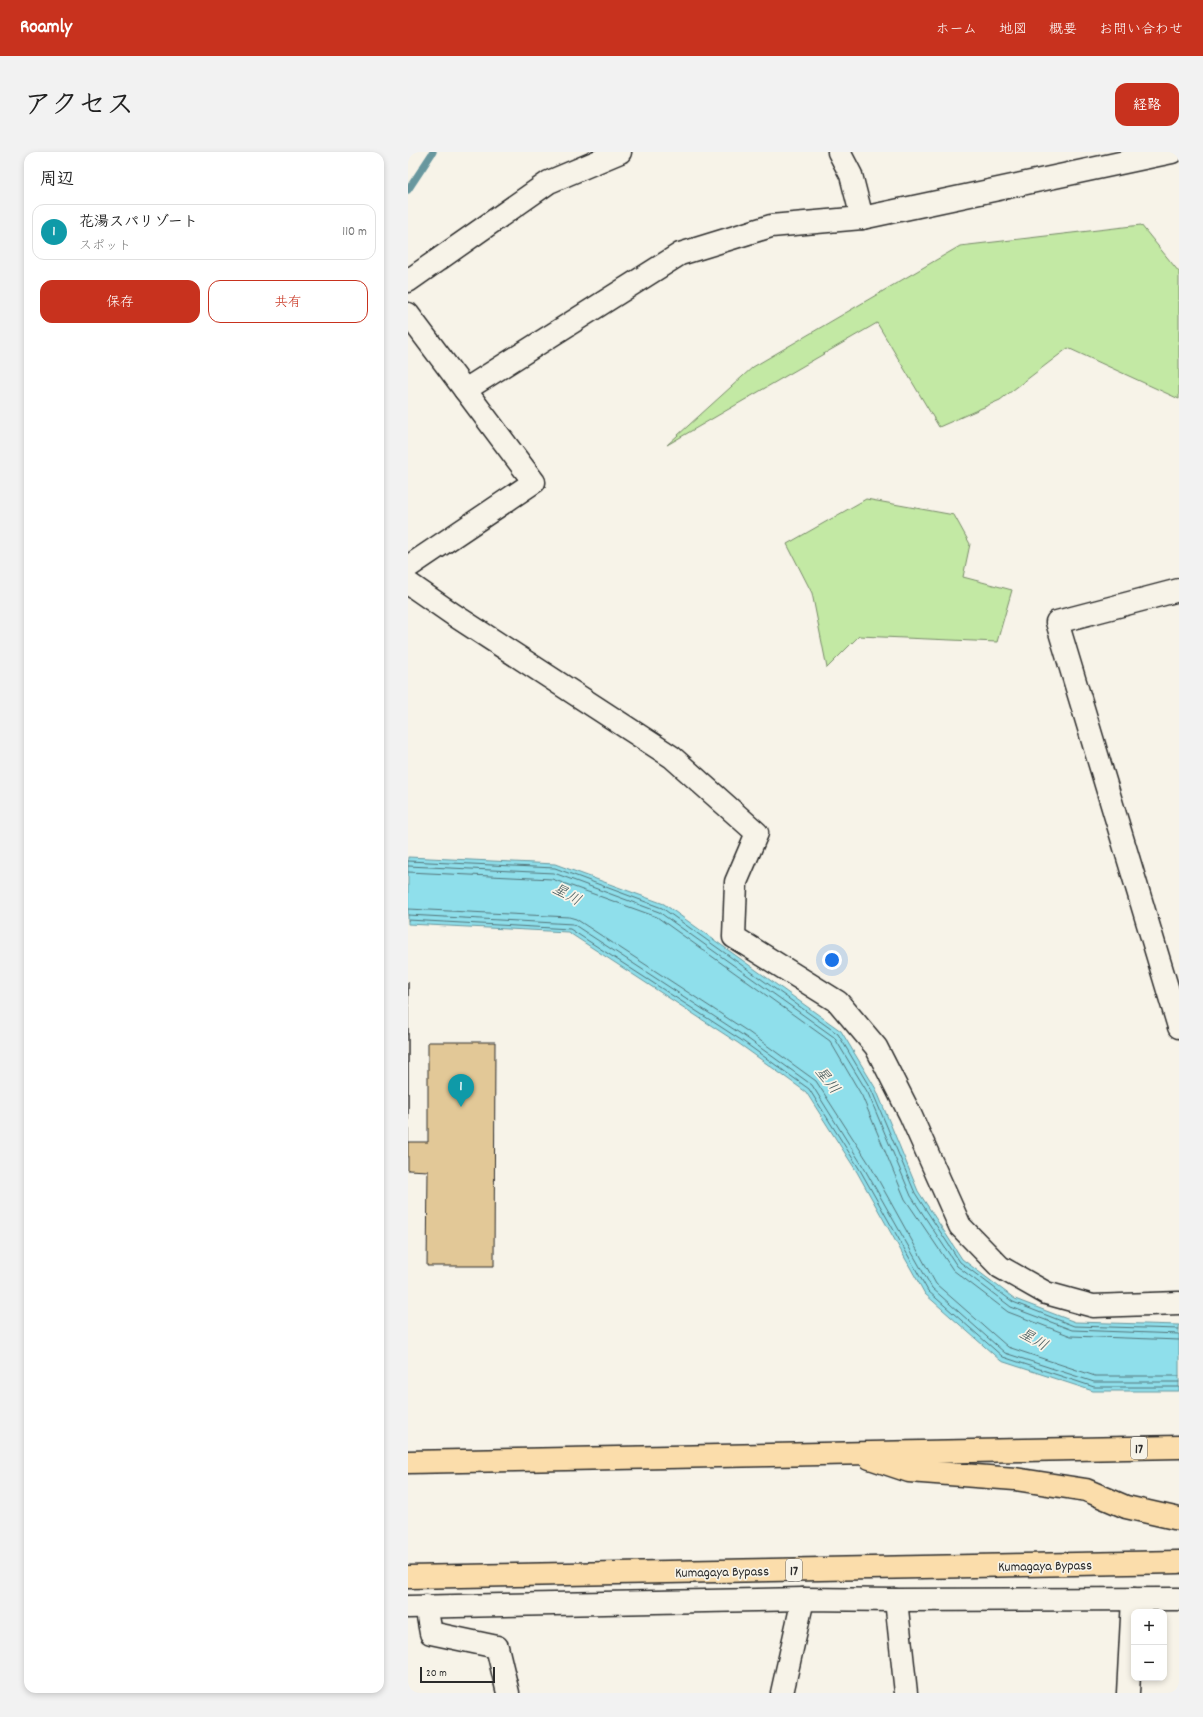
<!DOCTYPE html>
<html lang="ja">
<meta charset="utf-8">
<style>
body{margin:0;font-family:Dekko,"Klee One",sans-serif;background:#f2f2f2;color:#222}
.controls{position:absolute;right:12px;bottom:12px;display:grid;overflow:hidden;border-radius:8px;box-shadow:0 2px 6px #0003}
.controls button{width:36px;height:36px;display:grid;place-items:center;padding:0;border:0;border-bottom:1px solid #e0e0e0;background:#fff;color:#222;font:20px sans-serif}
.scale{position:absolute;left:12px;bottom:10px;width:75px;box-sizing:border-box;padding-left:4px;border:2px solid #2b2b2b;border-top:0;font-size:11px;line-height:14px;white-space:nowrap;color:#2b2b2b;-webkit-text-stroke:3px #f7f3e8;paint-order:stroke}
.you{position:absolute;left:424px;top:808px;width:14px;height:14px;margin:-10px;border:3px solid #fff;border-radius:50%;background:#1a73e8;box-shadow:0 0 0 6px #1a73e833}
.badge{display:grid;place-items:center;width:26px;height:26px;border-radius:50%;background:#c8321e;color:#fff;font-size:13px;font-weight:700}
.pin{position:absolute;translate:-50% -33px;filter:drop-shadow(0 1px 2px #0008)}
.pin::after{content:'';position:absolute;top:21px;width:14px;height:12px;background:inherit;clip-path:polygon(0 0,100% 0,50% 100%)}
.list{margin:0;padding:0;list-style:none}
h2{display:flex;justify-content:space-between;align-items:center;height:52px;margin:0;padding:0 16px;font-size:17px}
h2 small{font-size:13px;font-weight:400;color:#767676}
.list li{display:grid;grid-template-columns:26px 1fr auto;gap:12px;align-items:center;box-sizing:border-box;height:56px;margin:0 8px 8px;padding:0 8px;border:1px solid #e0e0e0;border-radius:12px}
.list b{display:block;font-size:15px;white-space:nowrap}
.list p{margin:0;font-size:13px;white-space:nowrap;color:#767676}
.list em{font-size:13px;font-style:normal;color:#767676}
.actions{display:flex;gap:8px;padding:12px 16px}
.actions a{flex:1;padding:9px 0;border:1px solid #c8321e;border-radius:12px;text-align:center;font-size:14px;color:#c8321e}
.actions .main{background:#c8321e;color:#fff}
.map{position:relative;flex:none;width:771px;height:1541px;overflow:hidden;border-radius:12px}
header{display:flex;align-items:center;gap:24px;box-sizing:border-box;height:56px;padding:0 20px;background:#c8321e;color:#fff}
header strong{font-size:19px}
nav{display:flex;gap:22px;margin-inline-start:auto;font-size:14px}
.intro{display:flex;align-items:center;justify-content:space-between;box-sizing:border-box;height:96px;padding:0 24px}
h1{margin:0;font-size:28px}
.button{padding:10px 18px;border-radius:12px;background:#c8321e;color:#fff;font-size:14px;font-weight:700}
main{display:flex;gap:24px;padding:0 24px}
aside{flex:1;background:#fff;border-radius:12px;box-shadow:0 2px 6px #0003}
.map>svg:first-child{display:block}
.green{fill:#c3e9a4;stroke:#778a68}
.water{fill:#8fdfeb;stroke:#67979e}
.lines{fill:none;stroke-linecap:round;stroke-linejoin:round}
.shore{stroke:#537378;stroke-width:1}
.stream{stroke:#67979e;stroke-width:7}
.building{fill:#e2c897;stroke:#2b2b2b}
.minor-casing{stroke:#2b2b2b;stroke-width:25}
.highway-casing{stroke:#2b2b2b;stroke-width:25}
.minor{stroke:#f7f3e8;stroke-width:22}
.highway{stroke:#fbddab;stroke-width:22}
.labels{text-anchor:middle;stroke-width:3.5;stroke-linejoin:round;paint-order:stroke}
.shield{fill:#f7f3e8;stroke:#686764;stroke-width:1}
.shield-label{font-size:13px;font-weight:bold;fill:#2b2b2b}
.street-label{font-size:14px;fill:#2b2b2b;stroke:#f7f3e8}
.water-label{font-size:15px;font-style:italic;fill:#44585b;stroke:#f7f3e8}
</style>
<header>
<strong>Roamly</strong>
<nav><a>ホーム</a><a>地図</a><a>概要</a><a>お問い合わせ</a></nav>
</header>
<div class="intro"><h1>アクセス</h1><a class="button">経路</a></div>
<main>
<aside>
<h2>周辺<small></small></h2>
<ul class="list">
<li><span class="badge" style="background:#0f9aa8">1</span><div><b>花湯スパリゾート</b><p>スポット</p></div><em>110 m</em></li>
</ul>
<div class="actions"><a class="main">保存</a><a>共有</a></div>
</aside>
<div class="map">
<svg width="771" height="1541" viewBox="0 0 771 1541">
<rect width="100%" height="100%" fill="#f7f3e8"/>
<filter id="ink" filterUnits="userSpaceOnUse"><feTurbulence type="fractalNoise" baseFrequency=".025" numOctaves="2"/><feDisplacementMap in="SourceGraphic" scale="8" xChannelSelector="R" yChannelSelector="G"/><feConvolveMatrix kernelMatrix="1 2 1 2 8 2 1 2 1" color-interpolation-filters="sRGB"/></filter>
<g filter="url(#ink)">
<g class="green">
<path d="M 733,73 L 771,120 L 771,247 L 660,196 L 592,248 L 531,275 L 469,171 L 259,293 L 345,215 L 552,94 Z"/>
<path d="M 458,347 L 546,363 L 562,392 L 555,425 L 604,438 L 589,490 L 451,484 L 419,516 L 404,441 L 379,392 Z"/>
</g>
<path class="water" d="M 0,705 L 147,712 L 256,752 L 433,879 L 468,937 L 510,1039 L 554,1107 L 607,1147 L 667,1170 L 771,1173 L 771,1239 L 685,1239 L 593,1209 L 517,1142 L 449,1020 L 398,940 L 330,891 L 160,780 L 0,772 Z"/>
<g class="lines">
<g class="shore">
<path d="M 0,709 L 147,716 L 254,756 L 430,882 L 464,939 L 507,1041 L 552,1110 L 605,1150 L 666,1174 L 771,1177"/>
<path d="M 0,714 L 146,721 L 251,760 L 426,885 L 460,941 L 503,1044 L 549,1114 L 603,1155 L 664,1178 L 771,1182"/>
<path d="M 0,720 L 144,727 L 249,765 L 422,889 L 454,944 L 497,1047 L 545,1118 L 600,1160 L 663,1184 L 771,1188"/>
<path d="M 0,757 L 161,765 L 168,767 L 339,879 L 408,929 L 462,1013 L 528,1132 L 600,1195 L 687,1224 L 771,1224"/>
<path d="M 0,763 L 165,772 L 336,884 L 404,933 L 456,1016 L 524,1136 L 597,1201 L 686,1230 L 771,1230"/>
<path d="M 0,768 L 162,777 L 333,888 L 401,937 L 452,1018 L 520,1139 L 595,1205 L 686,1235 L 771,1235"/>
</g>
<path class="stream" d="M 0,38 L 25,0"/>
</g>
<path class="building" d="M 0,830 L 0,990 L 20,990 L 20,890 L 87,890 L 86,1114 L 19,1114 L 20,1019 L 0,1018 Z"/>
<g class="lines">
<g class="minor-casing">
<g id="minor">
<path d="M 431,0 L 443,23 L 454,66"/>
<path d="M 0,129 L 141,30 L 212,0"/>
<path d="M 0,162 L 57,238"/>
<path d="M 0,415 L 126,330 L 57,238 L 272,102 L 363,74 L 454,66 L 764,0"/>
<path d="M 0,431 L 46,463 L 264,605 L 349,681 L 328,730 L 326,785 L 430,850 L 468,895 L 502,962 L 552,1074 L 592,1115 L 638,1141 L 685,1154 L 771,1151"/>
<path d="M 771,438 L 649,470 L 771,875"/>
<path d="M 488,1448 L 498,1541"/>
<path d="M 18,1454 L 23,1481 L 89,1495 L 100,1541"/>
<path d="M 0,1455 L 395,1447 L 488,1448 L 771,1447"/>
<path d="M 374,1541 L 395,1447"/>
<path d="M 720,1541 L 725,1447"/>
</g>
</g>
<g class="highway-casing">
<g id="highway">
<path d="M 462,1306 L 501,1319 L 607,1327 L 678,1338 L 718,1355 L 771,1367"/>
<path d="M 0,1310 L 771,1295"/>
<path d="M 0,1425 L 771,1410"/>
</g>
</g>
<use href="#minor" class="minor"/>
<use href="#highway" class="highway"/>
</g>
</g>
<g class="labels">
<g class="shield">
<rect x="723" y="1285" width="16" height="22" rx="3"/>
<rect x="378" y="1407" width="16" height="22" rx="3"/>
</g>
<g class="shield-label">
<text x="731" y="1301">17</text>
<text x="386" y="1423">17</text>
</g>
<g class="street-label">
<text transform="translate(637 1413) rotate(-1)" y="5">Kumagaya Bypass</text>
<text transform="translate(314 1419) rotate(-1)" y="5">Kumagaya Bypass</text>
</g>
<g class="water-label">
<text transform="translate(159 742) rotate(28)" y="5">星川</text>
<text transform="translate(420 928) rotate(52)" y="5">星川</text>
<text transform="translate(626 1187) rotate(30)" y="5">星川</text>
</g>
</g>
</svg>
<div class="controls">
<button>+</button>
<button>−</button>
</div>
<div class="scale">20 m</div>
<div class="you"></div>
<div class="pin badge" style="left:53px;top:955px;background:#0f9aa8">1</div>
</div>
</main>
